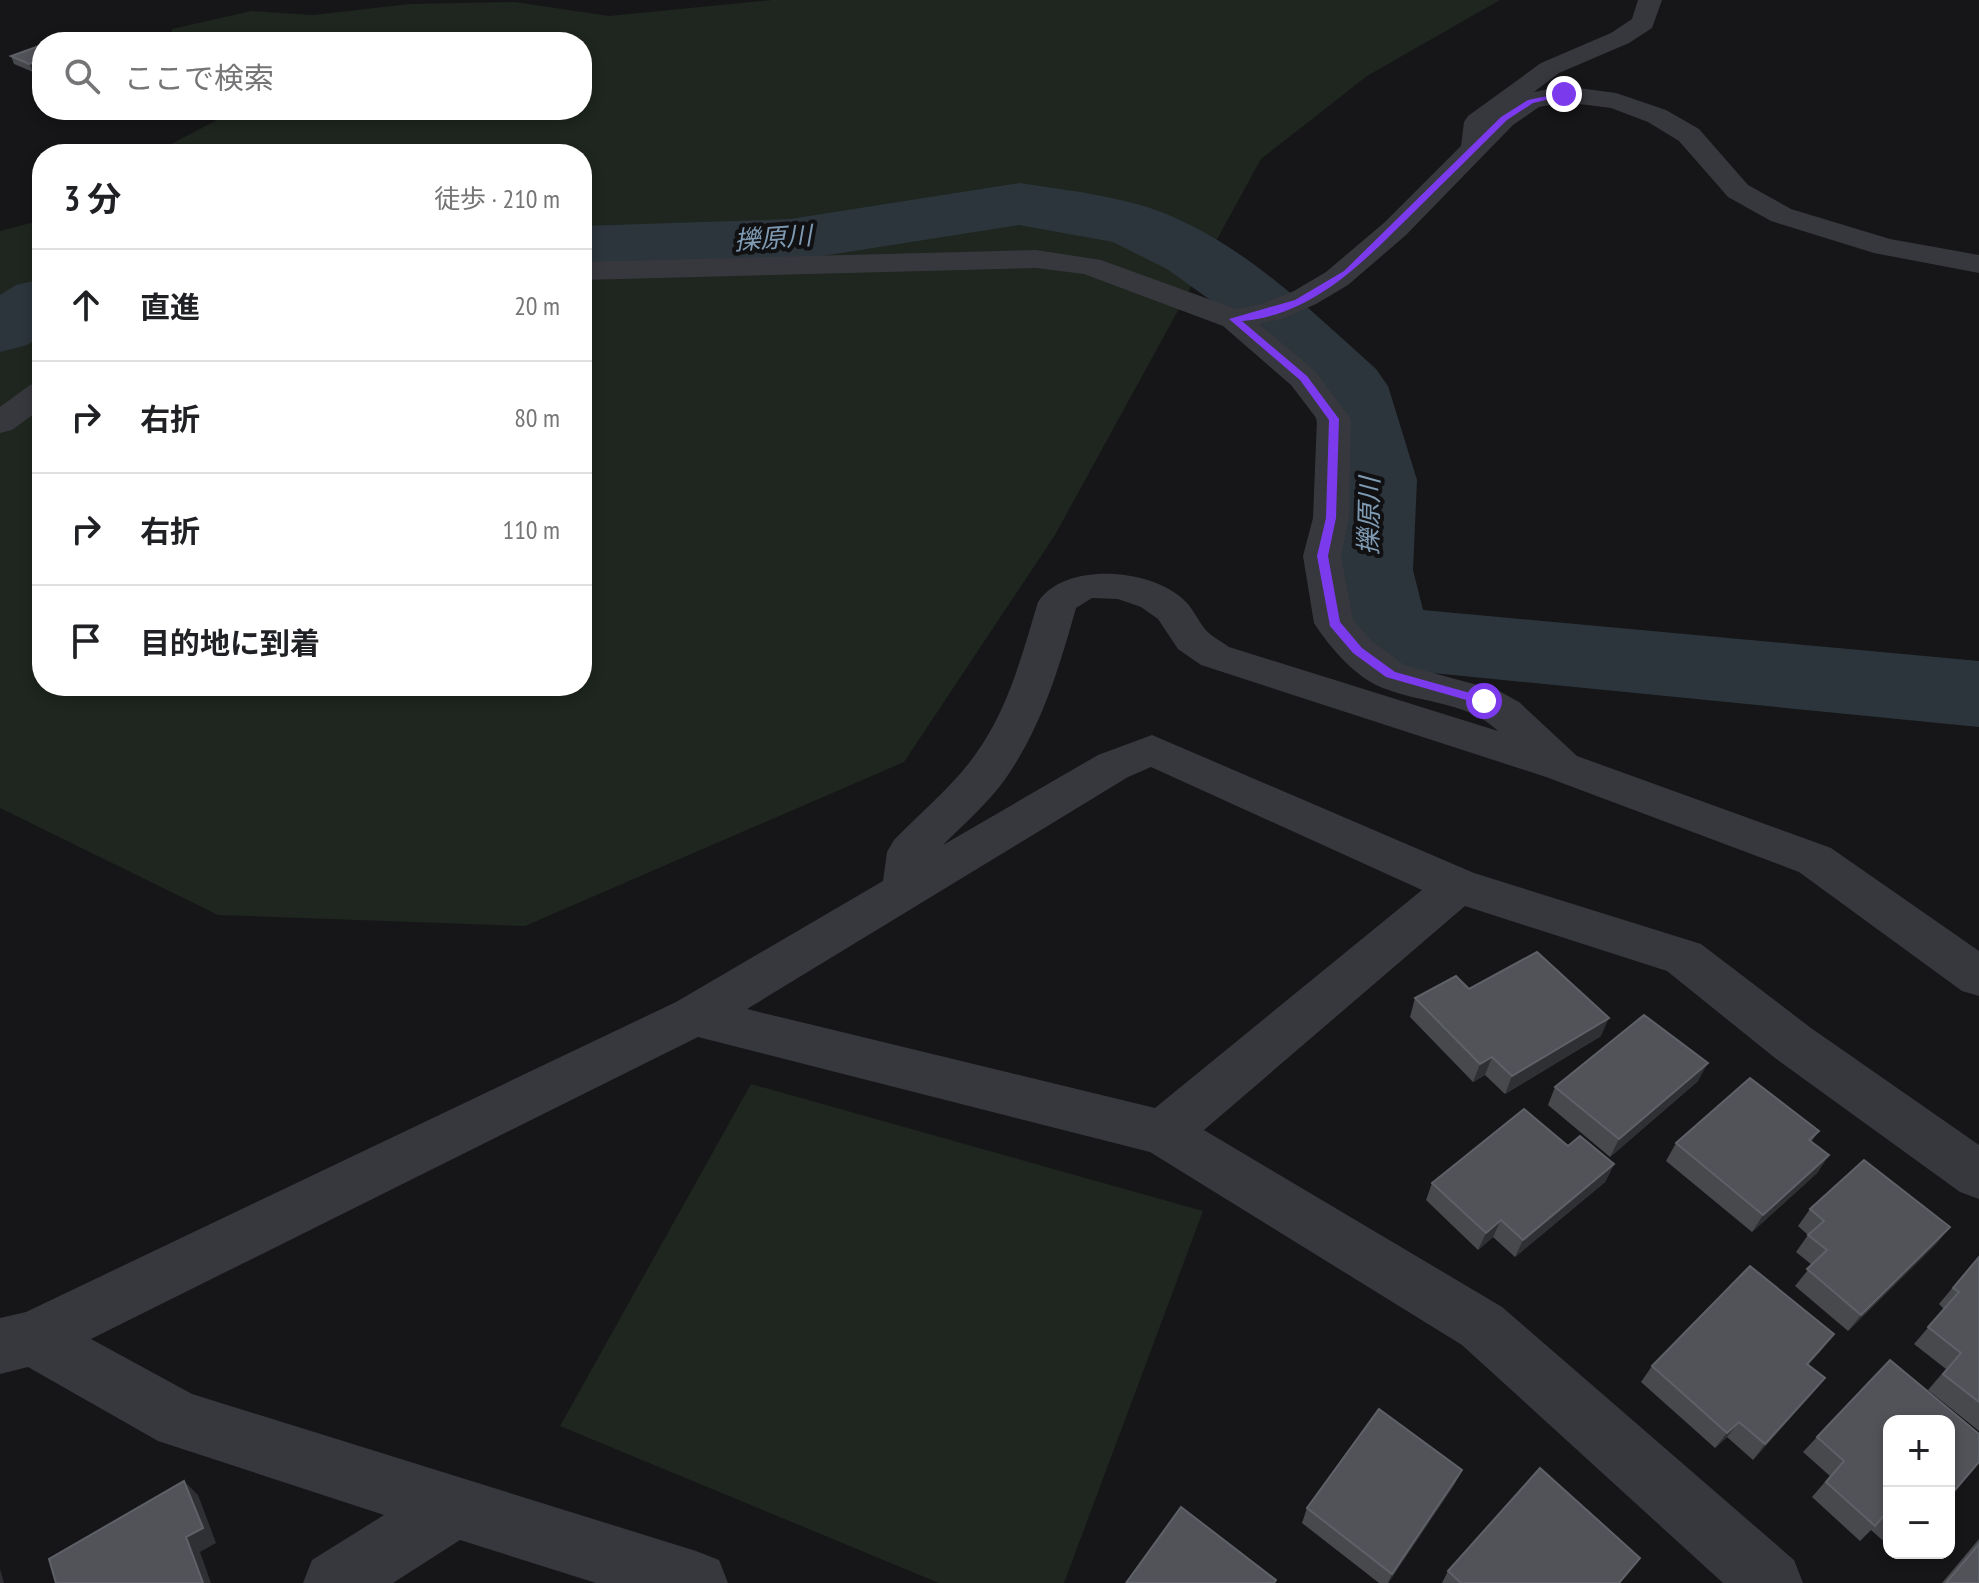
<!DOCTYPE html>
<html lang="ja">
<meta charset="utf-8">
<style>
body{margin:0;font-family:"PT Sans Narrow","Noto Sans JP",sans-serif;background:#f2f2f2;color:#202124}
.controls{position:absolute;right:24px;bottom:24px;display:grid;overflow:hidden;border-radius:16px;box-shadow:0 4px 12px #0003}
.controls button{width:72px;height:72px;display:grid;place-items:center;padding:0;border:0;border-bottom:2px solid #e0e0e0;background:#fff;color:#202124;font:40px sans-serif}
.stop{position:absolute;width:24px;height:24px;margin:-18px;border:6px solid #7c3aed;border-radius:50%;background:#fff}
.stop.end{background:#7c3aed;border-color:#fff;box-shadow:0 2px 8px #0008}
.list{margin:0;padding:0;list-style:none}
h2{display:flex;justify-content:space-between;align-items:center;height:104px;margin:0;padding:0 32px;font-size:34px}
h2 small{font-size:26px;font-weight:400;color:#757577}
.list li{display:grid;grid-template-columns:52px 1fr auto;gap:24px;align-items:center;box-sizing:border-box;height:112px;padding:0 32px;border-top:2px solid #e0e0e0}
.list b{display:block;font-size:30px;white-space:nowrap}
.list em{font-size:26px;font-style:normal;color:#757577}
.icon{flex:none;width:44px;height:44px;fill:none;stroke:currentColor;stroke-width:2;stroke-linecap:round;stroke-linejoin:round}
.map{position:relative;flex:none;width:1979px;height:1583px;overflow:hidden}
.search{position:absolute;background:#fff;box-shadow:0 4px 12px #0003;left:32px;top:32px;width:560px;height:88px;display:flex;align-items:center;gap:20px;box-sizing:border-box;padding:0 28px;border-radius:32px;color:#757577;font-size:30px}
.panel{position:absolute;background:#fff;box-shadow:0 4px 12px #0003;left:32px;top:144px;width:560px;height:552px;border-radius:32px}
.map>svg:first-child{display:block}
.green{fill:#1e261f}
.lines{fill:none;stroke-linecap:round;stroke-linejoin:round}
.river{fill:#2c353c;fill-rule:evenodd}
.minor{fill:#37383d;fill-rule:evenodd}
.wall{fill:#47494d}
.shaded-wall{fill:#2f3033}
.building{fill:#525359;stroke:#5f6168;stroke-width:2}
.route{fill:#7c3aed}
.labels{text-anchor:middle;stroke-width:8;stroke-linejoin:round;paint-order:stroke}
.far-water-label{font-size:26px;font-style:italic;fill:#7f9bb3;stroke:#111113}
</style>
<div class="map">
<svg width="1979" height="1583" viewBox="0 0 1979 1583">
<rect width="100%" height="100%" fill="#161618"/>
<g class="green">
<path d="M 772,0 L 1500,0 L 1367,76 L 1261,159 L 1055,535 L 904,762 L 525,926 L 218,915 L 0,808 L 0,231 L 42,220 L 42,686 L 582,686 L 582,154 L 152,154 L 217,120 L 215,110 L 582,110 L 582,42 L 169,42 L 172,29 L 251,11 L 313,15 L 410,4 L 515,2 L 609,16 Z"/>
<path d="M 751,1084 L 1203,1211 L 1064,1583 L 939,1583 L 560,1426 Z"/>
</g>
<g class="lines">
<g class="river">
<path d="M 1019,183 C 1065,190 1121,196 1164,213 C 1247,247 1310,310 1376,369 L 1388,386 L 1417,480 L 1413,570 L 1423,610 L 1979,661 L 1979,727 L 1402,670 L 1348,654 L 1334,632 L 1323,570 L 1331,480 L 1310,394 L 1213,302 L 1167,269 L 1113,242 L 1019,225 L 790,261 L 582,268 L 582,226 L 790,219 Z"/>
<path d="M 42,279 L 42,335 L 27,345 L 0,352 L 0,295 L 16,285 Z"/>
</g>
<g class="minor">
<path d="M 1638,0 L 1662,0 L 1652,28 L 1629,43 L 1559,73 L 1534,92 L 1564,86 L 1616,93 L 1666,110 L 1699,129 L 1748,185 L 1791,209 L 1890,239 L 1979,255 L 1979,273 L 1874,253 L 1771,221 L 1728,197 L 1679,141 L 1648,122 L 1611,108 L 1564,102 L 1539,107 L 1513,125 L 1406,235 L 1348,285 L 1316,304 L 1282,319 L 1259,324 L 1315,371 L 1351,419 L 1349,518 L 1341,556 L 1353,620 L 1372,641 L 1404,665 L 1499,691 L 1519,702 L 1577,756 L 1831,848 L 1979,951 L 1979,996 L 1962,991 L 1799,872 L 1546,777 L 1201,665 L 1178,649 L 1158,619 L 1141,607 L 1118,599 L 1092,598 L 1076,608 C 1059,668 1042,726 1006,778 C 989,802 964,824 943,845 L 1098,755 L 1152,735 L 1474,873 L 1701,944 L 1811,1028 L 1979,1145 L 1979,1199 L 1960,1192 L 1775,1058 L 1667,971 L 1465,906 L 1204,1130 L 1502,1307 L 1794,1560 L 1803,1583 L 1723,1583 L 1462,1345 L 1150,1152 L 698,1037 L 91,1339 L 192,1394 L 696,1551 L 719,1560 L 728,1583 L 596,1583 L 460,1540 L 393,1583 L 303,1583 L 312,1560 L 384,1515 L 158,1441 L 28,1367 L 0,1374 L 0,1318 L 26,1312 L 676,1002 L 883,881 L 887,852 L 894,840 C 920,813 953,786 975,755 C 1008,710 1022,655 1038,602 C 1066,560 1155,569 1186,602 C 1193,609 1198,620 1204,628 C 1210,636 1221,641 1229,647 L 1498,731 C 1465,699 1416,704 1376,685 C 1352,673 1328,645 1314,623 L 1303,556 L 1313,518 L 1317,419 L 1291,385 L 1223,326 L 1084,274 L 1036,268 L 582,280 L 582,262 L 1036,250 L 1101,260 L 1236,309 L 1262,304 L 1294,291 L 1326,272 L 1385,222 L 1461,146 L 1464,122 L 1468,116 L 1541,63 L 1611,33 L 1632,19 ZM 1151,767 L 1422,890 L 1155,1108 L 747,1009 L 1128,777 Z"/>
<path d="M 42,382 L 42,408 L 12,430 L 0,433 L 0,407 L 30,385 Z"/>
</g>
</g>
<g class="wall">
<path d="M 42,45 L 33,72 L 14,64 L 11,56 Z"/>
<path d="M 1469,989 L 1601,1036 L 1505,1094 L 1485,1075 L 1473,1082 L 1410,1017 L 1415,998 Z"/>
<path d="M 1698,1081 L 1610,1157 L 1548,1105 L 1555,1087 Z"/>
<path d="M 1819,1131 L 1811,1142 L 1829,1155 L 1817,1173 L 1752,1232 L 1666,1161 L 1676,1143 Z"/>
<path d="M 1568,1146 L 1614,1164 L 1605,1182 L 1515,1257 L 1493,1237 L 1478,1250 L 1426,1200 L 1432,1183 Z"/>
<path d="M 1810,1209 L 1950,1227 L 1936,1244 L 1848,1331 L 1795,1286 L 1812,1265 L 1796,1252 L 1808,1235 L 1798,1226 Z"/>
<path d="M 1979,1256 L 1979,1431 L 1928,1390 L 1946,1369 L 1914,1344 L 1944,1309 L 1939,1304 Z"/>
<path d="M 1834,1334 L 1808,1365 L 1825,1378 L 1753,1460 L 1727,1437 L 1715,1448 L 1641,1382 L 1652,1366 Z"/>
<path d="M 1889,1421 L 1889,1546 L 1871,1530 L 1860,1541 L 1812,1497 L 1830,1476 L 1803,1452 L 1817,1437 Z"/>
<path d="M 1462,1470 L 1454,1485 L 1388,1583 L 1379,1583 L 1302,1523 L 1307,1508 Z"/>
<path d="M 1979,1539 L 1979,1583 L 1942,1583 Z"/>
<path d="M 1448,1571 L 1619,1583 L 1442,1583 Z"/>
</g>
<g class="shaded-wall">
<path d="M 42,60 L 42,69 L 33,72 L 29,64 Z"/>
<path d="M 1609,1018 L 1601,1036 L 1505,1094 L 1512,1076 Z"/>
<path d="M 1492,1057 L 1485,1075 L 1473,1082 L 1480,1064 Z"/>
<path d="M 1708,1063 L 1698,1081 L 1610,1157 L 1619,1139 Z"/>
<path d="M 1829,1155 L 1817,1173 L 1752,1232 L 1763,1215 Z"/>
<path d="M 1614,1164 L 1605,1182 L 1515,1257 L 1523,1240 Z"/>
<path d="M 1501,1220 L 1493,1237 L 1478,1250 L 1486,1233 Z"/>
<path d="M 1950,1227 L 1936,1244 L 1848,1331 L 1861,1315 Z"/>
<path d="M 1834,1334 L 1821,1351 L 1794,1380 L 1807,1364 Z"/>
<path d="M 1825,1378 L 1812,1394 L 1753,1460 L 1765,1444 Z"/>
<path d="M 1739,1422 L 1727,1437 L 1715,1448 L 1727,1433 Z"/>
<path d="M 1462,1470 L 1454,1485 L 1388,1583 L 1392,1574 Z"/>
<path d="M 184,1481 L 198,1495 L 216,1543 L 200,1552 L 211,1583 L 203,1583 L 186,1537 Z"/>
<path d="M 0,1569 L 4,1583 L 0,1583 Z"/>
</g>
<g class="building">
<path d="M 66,36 L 79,42 L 50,42 Z"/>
<path d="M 42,45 L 42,60 L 29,64 L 11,56 Z"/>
<path d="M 1537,952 L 1609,1018 L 1512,1076 L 1492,1057 L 1480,1064 L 1415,998 L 1456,976 L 1469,989 Z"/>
<path d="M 1644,1015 L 1708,1063 L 1619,1139 L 1555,1087 Z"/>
<path d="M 1750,1078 L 1819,1131 L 1809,1140 L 1829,1155 L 1763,1215 L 1676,1143 Z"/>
<path d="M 1524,1109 L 1568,1146 L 1580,1136 L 1614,1164 L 1523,1240 L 1501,1220 L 1486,1233 L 1432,1183 Z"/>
<path d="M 1864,1160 L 1950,1227 L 1861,1315 L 1807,1269 L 1827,1250 L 1808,1235 L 1824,1221 L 1810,1209 Z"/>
<path d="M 1979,1257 L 1979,1402 L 1943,1374 L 1961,1353 L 1928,1327 L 1959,1292 L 1953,1288 Z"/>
<path d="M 1750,1266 L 1834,1334 L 1807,1364 L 1825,1378 L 1765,1444 L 1739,1422 L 1727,1433 L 1652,1366 Z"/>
<path d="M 1890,1360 L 1979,1434 L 1979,1462 L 1949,1497 L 1949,1421 L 1889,1421 L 1889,1518 L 1885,1514 L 1875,1526 L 1826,1482 L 1844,1461 L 1817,1437 Z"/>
<path d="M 1379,1409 L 1462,1470 L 1392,1574 L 1307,1508 Z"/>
<path d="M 1540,1468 L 1640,1558 L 1619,1583 L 1461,1583 L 1448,1571 Z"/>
<path d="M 184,1481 L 203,1528 L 186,1537 L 203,1583 L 56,1583 L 49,1559 Z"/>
<path d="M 1181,1507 L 1276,1580 L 1274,1583 L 1126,1583 Z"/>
<path d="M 1979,1544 L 1979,1583 L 1946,1583 Z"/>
</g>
<path class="route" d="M 1567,92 L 1567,95 L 1533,103 L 1507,120 C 1476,151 1445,181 1415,211 C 1366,259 1315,315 1242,321 L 1307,376 L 1339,419 L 1336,518 L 1328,556 L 1340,622 L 1362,648 L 1395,672 L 1488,698 L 1488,704 L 1484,705 L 1386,677 L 1353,653 L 1330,626 L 1317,556 L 1326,518 L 1329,420 L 1300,380 L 1229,319 L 1295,300 L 1344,271 L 1501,117 L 1528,100 Z"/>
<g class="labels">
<g class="far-water-label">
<text transform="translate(773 238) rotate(-4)" y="9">擽原川</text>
<text transform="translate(1369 516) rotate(-89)" y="9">擽原川</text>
</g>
</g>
</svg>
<div class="controls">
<button>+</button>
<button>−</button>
</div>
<div class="stop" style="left:1484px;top:701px"></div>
<div class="stop end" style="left:1564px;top:94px"></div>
<div class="search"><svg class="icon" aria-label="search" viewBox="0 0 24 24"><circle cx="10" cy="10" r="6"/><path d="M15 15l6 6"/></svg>ここで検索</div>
<section class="panel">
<h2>3 分<small>徒歩 · 210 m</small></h2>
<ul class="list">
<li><svg class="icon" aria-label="ahead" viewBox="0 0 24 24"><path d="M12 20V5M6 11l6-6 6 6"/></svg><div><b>直進</b></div><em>20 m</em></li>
<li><svg class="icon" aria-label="right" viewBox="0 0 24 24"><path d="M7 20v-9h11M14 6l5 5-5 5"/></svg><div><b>右折</b></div><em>80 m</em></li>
<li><svg class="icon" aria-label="right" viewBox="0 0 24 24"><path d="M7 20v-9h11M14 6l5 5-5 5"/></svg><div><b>右折</b></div><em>110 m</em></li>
<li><svg class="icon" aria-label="arrive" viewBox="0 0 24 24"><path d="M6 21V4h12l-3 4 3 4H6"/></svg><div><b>目的地に到着</b></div></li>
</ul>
</section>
</div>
